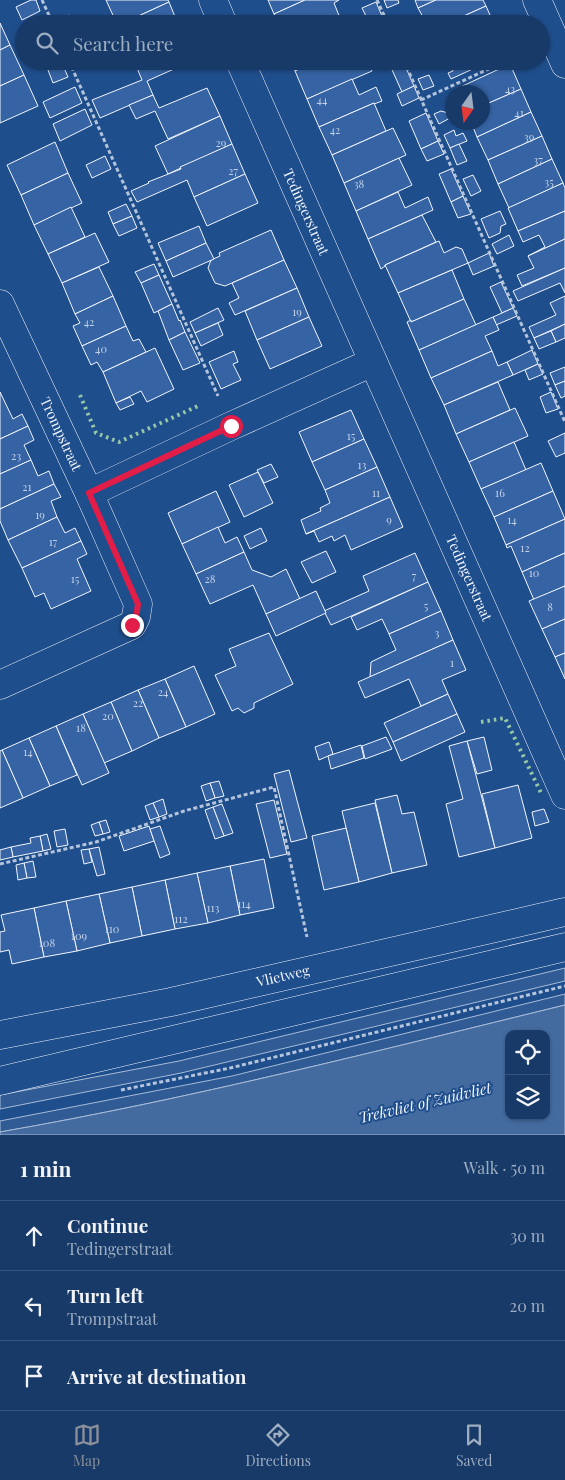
<!DOCTYPE html>
<meta charset="utf-8">
<style>
body{margin:0;font-family:"Playfair Display",serif;background:#244571;color:#f1f3f6}
.controls{position:absolute;right:15px;bottom:15px;display:grid;overflow:hidden;border-radius:10px;box-shadow:0 1px 4px #0004}
.controls button{width:45px;height:45px;display:grid;place-items:center;padding:0;border:0;border-bottom:1px solid #36547d;background:#173a69;color:#f1f3f6;font:25px sans-serif}
.compass{position:absolute;left:445px;top:85px;width:45px;height:45px;border-radius:50%;background:#173a69;box-shadow:0 1px 4px #0004;rotate:194deg}
.stop{position:absolute;width:15px;height:15px;margin:-11px;border:4px solid #e11d48;border-radius:50%;background:#fff}
.stop.end{background:#e11d48;border-color:#fff;box-shadow:0 1px 5px #0008}
.list{margin:0;padding:0;list-style:none}
h2{display:flex;justify-content:space-between;align-items:center;height:65px;margin:0;padding:0 20px;font-size:21px}
h2 small{font-size:16px;font-weight:400;color:#9eadc0}
.list li{display:grid;grid-template-columns:32px 1fr auto;gap:15px;align-items:center;box-sizing:border-box;height:70px;padding:0 20px;border-top:1px solid #36547d}
.list b{display:block;font-size:19px;white-space:nowrap}
.list p{margin:0;font-size:16px;white-space:nowrap;color:#9eadc0}
.list em{font-size:16px;font-style:normal;color:#9eadc0}
.icon{flex:none;width:28px;height:28px;fill:none;stroke:currentColor;stroke-width:2;stroke-linecap:round;stroke-linejoin:round}
.map{position:relative;flex:none;width:565px;height:1135px;overflow:hidden}
.search{position:absolute;background:#173a69;box-shadow:0 1px 4px #0004;left:15px;right:15px;top:15px;height:55px;display:flex;align-items:center;gap:12px;box-sizing:border-box;padding:0 18px;border-radius:28px;color:#9eadc0;font-size:19px}
.sheet{height:275px;background:#173a69}
nav{display:flex;justify-content:space-around;align-items:center;box-sizing:border-box;height:70px;border-top:1px solid #36547d;background:#173a69;font-size:14px;color:#9eadc0}
nav a{display:grid;justify-items:center;gap:2px}
nav .on{color:#8c9099}
.map>svg:first-child{display:block}
.green{fill:#305b95;stroke:#a8bbd7}
.water{fill:#446ba0;stroke:#a8bbd7;fill-rule:evenodd}
.building{fill:#3563a3;stroke:#f2f6ff}
.lines{fill:none;stroke-linecap:round;stroke-linejoin:round}
.minor-casing{stroke:#f2f6ff;stroke-width:29}
.path{stroke:#b3c4dc;stroke-width:3;stroke-dasharray:4 2.5;stroke-linecap:butt}
.minor{stroke:#1f4e8c;stroke-width:28}
.hedge{stroke:#97c8a6;stroke-width:4;stroke-dasharray:2.5 4;stroke-linecap:butt}
.route{stroke:#e11d48;stroke-width:6}
.labels{text-anchor:middle;stroke-width:4;stroke-linejoin:round;paint-order:stroke}
.number-label{font-size:11px;fill:#c3d1e8}
.street-label{font-size:14px;fill:#f2f6ff;stroke:#1f4e8c}
.water-label{font-size:15px;font-style:italic;fill:#f2f6ff;stroke:#1f4e8c}
</style>
<div class="map">
<svg width="565" height="1135" viewBox="0 0 565 1135">
<rect width="100%" height="100%" fill="#1f4e8c"/>
<g class="green">
<path d="M 565,968 L 565,981 L 181,1073 L 0,1109 L 0,1095 L 179,1061 Z"/>
<path d="M 565,994 L 565,1005 C 377,1051 190,1099 0,1132 L 0,1121 L 232,1076 Z"/>
</g>
<path class="water" d="M 565,1005 L 565,1135 L 0,1135 L 0,1132 C 190,1099 377,1051 565,1005 ZM 509,1034 L 546,1034 L 546,1116 L 509,1116 Z"/>
<g class="building">
<path d="M 31,0 L 36,0 L 40,11 L 22,20 L 16,7 Z"/>
<path d="M 106,0 L 168,0 L 169,2 L 121,24 L 117,24 Z"/>
<path d="M 268,0 L 305,0 L 274,14 Z"/>
<path d="M 305,0 L 339,0 L 334,3 L 340,18 L 327,24 L 279,24 L 274,14 Z"/>
<path d="M 384,0 L 398,0 L 399,3 L 387,8 Z"/>
<path d="M 415,0 L 436,0 L 418,8 Z"/>
<path d="M 436,0 L 483,0 L 486,6 L 446,24 L 414,24 L 424,19 L 418,8 Z"/>
<path d="M 169,2 L 178,24 L 121,24 Z"/>
<path d="M 376,2 L 382,16 L 369,22 L 362,8 Z"/>
<path d="M 486,6 L 494,24 L 446,24 Z"/>
<path d="M 69,15 L 73,24 L 57,24 L 55,21 Z"/>
<path d="M 340,18 L 343,24 L 327,24 Z"/>
<path d="M 0,23 L 10,45 L 0,50 Z"/>
<path d="M 10,45 L 24,75 L 0,86 L 0,50 Z"/>
<path d="M 55,61 L 61,61 L 68,77 L 53,83 L 46,65 Z"/>
<path d="M 134,61 L 192,61 L 147,81 L 153,95 L 100,118 L 92,100 L 142,80 Z"/>
<path d="M 291,61 L 317,61 L 295,71 Z"/>
<path d="M 317,61 L 358,61 L 361,66 L 369,63 L 372,71 L 307,99 L 295,71 Z"/>
<path d="M 394,61 L 403,61 L 414,86 L 402,92 L 389,63 Z"/>
<path d="M 449,61 L 490,61 L 451,79 L 448,73 L 453,71 Z"/>
<path d="M 510,64 L 521,89 L 482,106 L 482,92 L 458,92 L 456,89 Z"/>
<path d="M 24,75 L 38,106 L 0,123 L 0,86 Z"/>
<path d="M 429,75 L 434,86 L 423,90 L 418,79 Z"/>
<path d="M 352,79 L 359,95 L 376,87 L 382,101 L 374,104 L 374,103 L 319,127 L 307,99 Z"/>
<path d="M 414,86 L 419,98 L 402,106 L 397,94 Z"/>
<path d="M 75,87 L 82,103 L 50,118 L 43,102 Z"/>
<path d="M 207,88 L 220,116 L 168,139 L 155,111 L 136,119 L 129,105 L 153,95 L 159,108 Z"/>
<path d="M 521,89 L 531,112 L 477,137 L 471,122 L 482,122 L 482,106 Z"/>
<path d="M 374,103 L 386,131 L 332,155 L 319,127 Z"/>
<path d="M 85,109 L 92,125 L 60,141 L 53,124 Z"/>
<path d="M 441,111 L 448,113 L 450,118 L 439,124 L 434,114 Z"/>
<path d="M 531,112 L 542,136 L 488,160 L 477,137 Z"/>
<path d="M 426,113 L 438,141 L 421,149 L 409,121 Z"/>
<path d="M 220,116 L 232,144 L 168,174 L 155,146 Z"/>
<path d="M 393,128 L 406,155 L 344,183 L 332,155 Z"/>
<path d="M 454,130 L 456,136 L 463,133 L 467,141 L 450,148 L 444,135 Z"/>
<path d="M 542,136 L 552,159 L 498,184 L 488,160 Z"/>
<path d="M 438,141 L 444,154 L 427,161 L 421,149 Z"/>
<path d="M 55,142 L 68,173 L 21,195 L 7,165 Z"/>
<path d="M 232,144 L 245,174 L 194,197 L 187,180 L 137,202 L 131,191 L 149,183 L 148,182 L 181,169 L 180,167 Z"/>
<path d="M 459,144 L 467,161 L 457,165 L 450,148 Z"/>
<path d="M 105,156 L 111,169 L 92,178 L 86,165 Z"/>
<path d="M 399,158 L 412,185 L 356,211 L 344,183 Z"/>
<path d="M 552,159 L 563,183 L 509,208 L 498,184 Z"/>
<path d="M 451,169 L 463,196 L 451,202 L 439,174 Z"/>
<path d="M 68,173 L 82,203 L 34,225 L 21,195 Z"/>
<path d="M 245,174 L 258,203 L 207,226 L 194,197 Z"/>
<path d="M 473,175 L 481,191 L 471,196 L 463,179 Z"/>
<path d="M 563,183 L 565,188 L 565,211 L 518,231 L 508,208 Z"/>
<path d="M 398,192 L 405,208 L 428,197 L 433,210 L 368,239 L 356,211 Z"/>
<path d="M 463,196 L 471,214 L 458,218 L 451,202 Z"/>
<path d="M 126,204 L 132,216 L 113,224 L 108,212 Z"/>
<path d="M 71,207 L 85,237 L 48,254 L 34,225 Z"/>
<path d="M 500,211 L 506,224 L 501,226 L 500,233 L 489,238 L 481,219 Z"/>
<path d="M 565,211 L 565,239 L 528,256 L 545,247 L 539,235 L 523,242 L 518,231 Z"/>
<path d="M 422,215 L 436,242 L 385,265 L 385,266 L 381,269 L 368,239 Z"/>
<path d="M 132,216 L 137,228 L 119,236 L 113,224 Z"/>
<path d="M 199,226 L 206,243 L 166,261 L 158,243 Z"/>
<path d="M 271,230 L 284,260 L 225,286 L 215,283 L 208,268 L 211,260 L 220,256 L 219,253 Z"/>
<path d="M 95,233 L 109,262 L 62,283 L 48,254 Z"/>
<path d="M 509,235 L 514,246 L 497,254 L 492,244 Z"/>
<path d="M 565,239 L 565,268 L 522,286 L 517,275 L 534,268 L 528,256 Z"/>
<path d="M 439,241 L 444,253 L 456,247 L 462,249 L 468,263 L 398,293 L 385,265 Z"/>
<path d="M 206,243 L 214,259 L 173,277 L 166,261 Z"/>
<path d="M 489,253 L 494,266 L 473,275 L 468,263 Z"/>
<path d="M 284,260 L 297,288 L 235,315 L 229,303 L 239,298 L 232,283 Z"/>
<path d="M 154,264 L 159,275 L 141,283 L 135,272 Z"/>
<path d="M 99,267 L 113,296 L 75,314 L 62,283 Z"/>
<path d="M 565,268 L 565,293 L 560,283 L 518,301 L 513,291 Z"/>
<path d="M 452,270 L 464,299 L 411,322 L 398,293 Z"/>
<path d="M 159,275 L 172,304 L 154,313 L 141,283 Z"/>
<path d="M 501,282 L 513,308 L 502,313 L 490,287 Z"/>
<path d="M 297,288 L 309,317 L 257,340 L 245,311 Z"/>
<path d="M 113,296 L 126,326 L 82,346 L 73,326 L 80,323 L 75,314 Z"/>
<path d="M 565,296 L 565,324 L 534,338 L 529,327 L 556,315 L 550,303 Z"/>
<path d="M 464,299 L 476,325 L 419,350 L 407,322 L 411,320 L 411,322 Z"/>
<path d="M 172,304 L 179,321 L 180,320 L 185,332 L 169,340 L 158,311 Z"/>
<path d="M 218,308 L 224,320 L 195,333 L 190,322 Z"/>
<path d="M 513,308 L 517,316 L 496,325 L 493,317 Z"/>
<path d="M 309,317 L 322,346 L 270,369 L 257,340 Z"/>
<path d="M 493,317 L 499,330 L 485,336 L 492,351 L 431,378 L 419,350 Z"/>
<path d="M 218,323 L 223,335 L 201,346 L 195,333 Z"/>
<path d="M 565,324 L 565,338 L 556,342 L 551,331 Z"/>
<path d="M 126,326 L 133,341 L 139,339 L 146,352 L 103,372 L 97,362 L 91,365 L 82,346 Z"/>
<path d="M 551,331 L 556,342 L 539,349 L 534,338 Z"/>
<path d="M 185,332 L 200,363 L 183,370 L 169,340 Z"/>
<path d="M 155,348 L 174,389 L 147,402 L 141,391 L 116,403 L 103,372 Z"/>
<path d="M 532,350 L 538,364 L 513,375 L 507,362 Z"/>
<path d="M 234,351 L 238,362 L 233,364 L 241,380 L 221,389 L 209,362 Z"/>
<path d="M 492,351 L 498,366 L 507,362 L 513,375 L 444,405 L 431,378 Z"/>
<path d="M 538,364 L 543,374 L 529,380 L 525,370 Z"/>
<path d="M 565,367 L 565,381 L 555,385 L 550,373 Z"/>
<path d="M 565,381 L 565,396 L 561,398 L 555,385 Z"/>
<path d="M 498,382 L 510,410 L 456,434 L 444,405 Z"/>
<path d="M 0,392 L 13,419 L 22,414 L 28,426 L 0,439 Z"/>
<path d="M 551,392 L 558,409 L 546,413 L 540,397 Z"/>
<path d="M 130,397 L 134,404 L 120,410 L 116,403 Z"/>
<path d="M 515,408 L 528,436 L 469,462 L 456,434 Z"/>
<path d="M 351,410 L 364,439 L 312,462 L 299,432 Z"/>
<path d="M 28,426 L 34,440 L 24,445 L 31,460 L 0,474 L 0,439 Z"/>
<path d="M 565,433 L 565,453 L 556,457 L 548,441 Z"/>
<path d="M 364,439 L 377,467 L 325,490 L 312,462 Z"/>
<path d="M 514,442 L 526,470 L 481,489 L 469,462 Z"/>
<path d="M 31,460 L 38,476 L 49,471 L 54,484 L 0,509 L 0,474 Z"/>
<path d="M 541,463 L 553,491 L 494,517 L 481,489 Z"/>
<path d="M 271,464 L 278,477 L 264,483 L 257,470 Z"/>
<path d="M 377,467 L 390,497 L 306,534 L 301,520 L 321,511 L 320,508 L 330,503 L 325,490 Z"/>
<path d="M 258,472 L 273,503 L 244,517 L 229,485 Z"/>
<path d="M 54,484 L 61,497 L 51,501 L 57,517 L 8,540 L 0,521 L 0,509 Z"/>
<path d="M 216,491 L 230,522 L 182,544 L 168,513 Z"/>
<path d="M 553,491 L 565,519 L 506,545 L 494,517 Z"/>
<path d="M 390,497 L 403,527 L 351,550 L 345,535 L 334,541 L 332,536 L 319,542 L 314,531 L 306,534 Z"/>
<path d="M 57,517 L 65,533 L 75,528 L 81,541 L 22,568 L 8,540 Z"/>
<path d="M 565,519 L 565,553 L 522,572 L 511,546 L 507,548 L 506,545 Z"/>
<path d="M 218,527 L 225,543 L 237,537 L 244,552 L 196,574 L 182,544 Z"/>
<path d="M 261,528 L 267,541 L 250,549 L 244,536 Z"/>
<path d="M 81,541 L 87,554 L 77,559 L 91,591 L 51,609 L 44,593 L 35,597 L 22,568 Z"/>
<path d="M 326,551 L 336,572 L 312,583 L 301,562 Z"/>
<path d="M 244,552 L 252,570 L 271,577 L 286,569 L 300,599 L 266,614 L 253,585 L 210,604 L 196,574 Z"/>
<path d="M 415,553 L 428,582 L 331,625 L 324,611 L 369,591 L 363,576 Z"/>
<path d="M 565,553 L 565,586 L 534,600 L 522,572 Z"/>
<path d="M 428,582 L 441,611 L 389,634 L 382,619 L 357,630 L 351,617 Z"/>
<path d="M 565,586 L 565,619 L 542,629 L 529,601 Z"/>
<path d="M 316,591 L 326,613 L 276,636 L 266,614 Z"/>
<path d="M 441,611 L 453,640 L 370,677 L 371,662 L 396,650 L 389,634 Z"/>
<path d="M 565,619 L 565,653 L 555,657 L 542,629 Z"/>
<path d="M 269,633 L 293,684 L 254,703 L 254,708 L 244,713 L 238,708 L 232,711 L 215,675 L 236,666 L 229,649 Z"/>
<path d="M 453,640 L 466,670 L 442,680 L 448,694 L 421,706 L 409,679 L 365,698 L 358,682 Z"/>
<path d="M 565,653 L 565,679 L 555,657 Z"/>
<path d="M 194,666 L 215,714 L 186,727 L 165,679 Z"/>
<path d="M 165,679 L 186,727 L 159,738 L 138,690 Z"/>
<path d="M 138,690 L 159,738 L 132,751 L 111,702 Z"/>
<path d="M 448,694 L 457,714 L 393,742 L 384,723 Z"/>
<path d="M 111,702 L 132,751 L 104,763 L 83,714 Z"/>
<path d="M 83,714 L 109,773 L 82,785 L 56,726 Z"/>
<path d="M 457,714 L 465,732 L 401,761 L 393,742 Z"/>
<path d="M 56,726 L 77,775 L 50,786 L 29,738 Z"/>
<path d="M 386,737 L 392,749 L 365,759 L 362,746 Z"/>
<path d="M 484,737 L 492,770 L 477,774 L 467,741 Z"/>
<path d="M 29,738 L 50,786 L 23,798 L 2,750 Z"/>
<path d="M 467,741 L 495,848 L 459,857 L 446,804 L 463,799 L 449,746 Z"/>
<path d="M 329,742 L 333,754 L 319,760 L 315,747 Z"/>
<path d="M 361,745 L 364,758 L 331,769 L 328,756 Z"/>
<path d="M 2,750 L 23,798 L 0,808 L 0,751 Z"/>
<path d="M 289,770 L 307,838 L 291,842 L 274,774 Z"/>
<path d="M 219,781 L 224,796 L 215,798 L 210,783 Z"/>
<path d="M 210,783 L 215,798 L 206,801 L 201,786 Z"/>
<path d="M 518,785 L 532,838 L 495,848 L 482,794 Z"/>
<path d="M 397,795 L 402,814 L 414,812 L 427,865 L 392,873 L 375,800 Z"/>
<path d="M 163,799 L 167,814 L 159,817 L 153,803 Z"/>
<path d="M 274,800 L 287,854 L 270,858 L 256,804 Z"/>
<path d="M 153,803 L 159,817 L 150,820 L 145,806 Z"/>
<path d="M 375,803 L 392,873 L 359,882 L 342,811 Z"/>
<path d="M 222,804 L 233,833 L 224,836 L 213,807 Z"/>
<path d="M 213,807 L 224,836 L 215,839 L 205,810 Z"/>
<path d="M 544,809 L 549,822 L 535,826 L 532,812 Z"/>
<path d="M 106,820 L 110,832 L 103,834 L 99,822 Z"/>
<path d="M 99,822 L 103,834 L 95,836 L 91,825 Z"/>
<path d="M 149,826 L 154,841 L 124,851 L 119,836 Z"/>
<path d="M 160,826 L 170,854 L 160,858 L 150,829 Z"/>
<path d="M 346,828 L 359,882 L 324,890 L 312,836 Z"/>
<path d="M 65,829 L 68,845 L 57,847 L 54,831 Z"/>
<path d="M 47,834 L 51,849 L 43,851 L 40,836 Z"/>
<path d="M 40,836 L 43,851 L 13,857 L 11,847 L 31,843 L 30,838 Z"/>
<path d="M 11,847 L 13,857 L 0,860 L 0,850 Z"/>
<path d="M 99,847 L 105,874 L 97,876 L 89,849 Z"/>
<path d="M 89,849 L 92,862 L 84,864 L 81,850 Z"/>
<path d="M 264,859 L 274,908 L 240,915 L 230,866 Z"/>
<path d="M 33,861 L 36,877 L 27,878 L 24,863 Z"/>
<path d="M 24,863 L 27,878 L 18,880 L 16,865 Z"/>
<path d="M 230,866 L 240,915 L 208,923 L 197,873 Z"/>
<path d="M 197,873 L 208,923 L 175,929 L 165,880 Z"/>
<path d="M 165,880 L 175,929 L 142,936 L 132,887 Z"/>
<path d="M 132,887 L 142,936 L 110,943 L 99,894 Z"/>
<path d="M 99,894 L 110,943 L 77,951 L 66,901 Z"/>
<path d="M 66,901 L 77,951 L 44,957 L 34,908 Z"/>
<path d="M 34,908 L 44,957 L 12,964 L 9,950 L 0,952 L 0,932 L 5,931 L 1,915 Z"/>
</g>
<g class="lines">
<g class="minor-casing">
<g id="minor">
<path d="M 213,0 L 223,24"/>
<path d="M 537,0 L 565,64"/>
<path d="M 240,61 L 565,795"/>
<path d="M 0,304 L 89,493 L 138,604 L 136,617 L 132,625 L 0,685"/>
<path d="M 89,493 L 231,426 L 373,362"/>
<path d="M 0,1035 L 171,1002 L 565,912"/>
<path d="M 0,1081 L 565,947"/>
</g>
</g>
<g class="path">
<path d="M 42,0 L 53,24"/>
<path d="M 377,0 L 388,24"/>
<path d="M 69,61 L 218,396"/>
<path d="M 404,61 L 565,422"/>
<path d="M 421,100 L 506,61"/>
<path d="M 0,864 L 96,842 L 184,811 L 274,787 L 307,937"/>
<path d="M 121,1090 L 230,1068 L 565,986"/>
</g>
<use href="#minor" class="minor"/>
<g class="hedge">
<path d="M 80,395 L 96,433 L 119,442 L 198,406"/>
<path d="M 481,722 L 505,718 L 542,795"/>
</g>
</g>
<g class="lines">
<path class="route" d="M 132,625 L 136,618 L 138,604 L 89,493 L 231,426"/>
</g>
<g class="labels">
<g class="number-label">
<text x="510" y="93">43</text>
<text x="322" y="104">44</text>
<text x="519" y="117">41</text>
<text x="335" y="134">42</text>
<text x="529" y="141">39</text>
<text x="221" y="147">29</text>
<text x="538" y="164">37</text>
<text x="233" y="175">27</text>
<text x="549" y="186">35</text>
<text x="359" y="188">38</text>
<text x="297" y="316">19</text>
<text x="89" y="326">42</text>
<text x="101" y="353">40</text>
<text x="351" y="440">15</text>
<text x="16" y="460">23</text>
<text x="362" y="469">13</text>
<text x="27" y="491">21</text>
<text x="376" y="497">11</text>
<text x="500" y="497">16</text>
<text x="40" y="519">19</text>
<text x="389" y="524">9</text>
<text x="512" y="524">14</text>
<text x="53" y="546">17</text>
<text x="525" y="552">12</text>
<text x="534" y="577">10</text>
<text x="414" y="580">7</text>
<text x="75" y="583">15</text>
<text x="210" y="583">28</text>
<text x="426" y="610">5</text>
<text x="550" y="611">8</text>
<text x="437" y="637">3</text>
<text x="452" y="667">1</text>
<text x="163" y="696">24</text>
<text x="138" y="707">22</text>
<text x="108" y="720">20</text>
<text x="81" y="732">18</text>
<text x="28" y="756">14</text>
<text x="244" y="908">114</text>
<text x="213" y="912">113</text>
<text x="181" y="923">112</text>
<text x="112" y="933">110</text>
<text x="79" y="940">109</text>
<text x="47" y="947">108</text>
</g>
<g class="street-label">
<text transform="translate(306 212) rotate(66)" y="5">Tedingerstraat</text>
<text transform="translate(61 434) rotate(65)" y="5">Trompstraat</text>
<text transform="translate(469 578) rotate(66)" y="5">Tedingerstraat</text>
<text transform="translate(283 976) rotate(-13)" y="5">Vlietweg</text>
</g>
<g class="water-label">
<text transform="translate(425 1103) rotate(-13)" y="5">Trekvliet of Zuidvliet</text>
</g>
</g>
</svg>
<div class="controls">
<button><svg class="icon" aria-label="locate" viewBox="0 0 24 24"><circle cx="12" cy="12" r="6"/><path d="M12 2v4M12 18v4M2 12h4M18 12h4"/></svg></button>
<button><svg class="icon" aria-label="layers" viewBox="0 0 24 24"><path d="M12 4l9 5-9 5-9-5zM3 14l9 5 9-5"/></svg></button>
</div>
<svg class="compass" viewBox="-18 -18 36 36"><path d="M0-13l5 13h-10z" fill="#e53935"/><path d="M0 13l5-13h-10z" fill="#9eadc0"/></svg>
<div class="stop" style="left:231px;top:426px"></div>
<div class="stop end" style="left:132px;top:625px"></div>
<div class="search"><svg class="icon" aria-label="search" viewBox="0 0 24 24"><circle cx="10" cy="10" r="6"/><path d="M15 15l6 6"/></svg>Search here</div>
</div>
<section class="sheet">
<h2>1 min<small>Walk · 50 m</small></h2>
<ul class="list">
<li><svg class="icon" aria-label="ahead" viewBox="0 0 24 24"><path d="M12 20V5M6 11l6-6 6 6"/></svg><div><b>Continue</b><p>Tedingerstraat</p></div><em>30 m</em></li>
<li><svg class="icon" aria-label="left" viewBox="0 0 24 24"><path d="M17 20v-9H6M10 6l-5 5 5 5"/></svg><div><b>Turn left</b><p>Trompstraat</p></div><em>20 m</em></li>
<li><svg class="icon" aria-label="arrive" viewBox="0 0 24 24"><path d="M6 21V4h12l-3 4 3 4H6"/></svg><div><b>Arrive at destination</b></div></li>
</ul>
</section>
<nav>
<a class="on"><svg class="icon" aria-label="map" viewBox="0 0 24 24"><path d="M3 6l6-2 6 2 6-2v14l-6 2-6-2-6 2zM9 4v14M15 6v14"/></svg>Map</a>
<a><svg class="icon" aria-label="directions" viewBox="0 0 24 24"><path d="M12 3l9 9-9 9-9-9zM9 14v-3h6M13 9l2 2-2 2"/></svg>Directions</a>
<a><svg class="icon" aria-label="saved" viewBox="0 0 24 24"><path d="M7 4h10v16l-5-4-5 4z"/></svg>Saved</a>
</nav>
